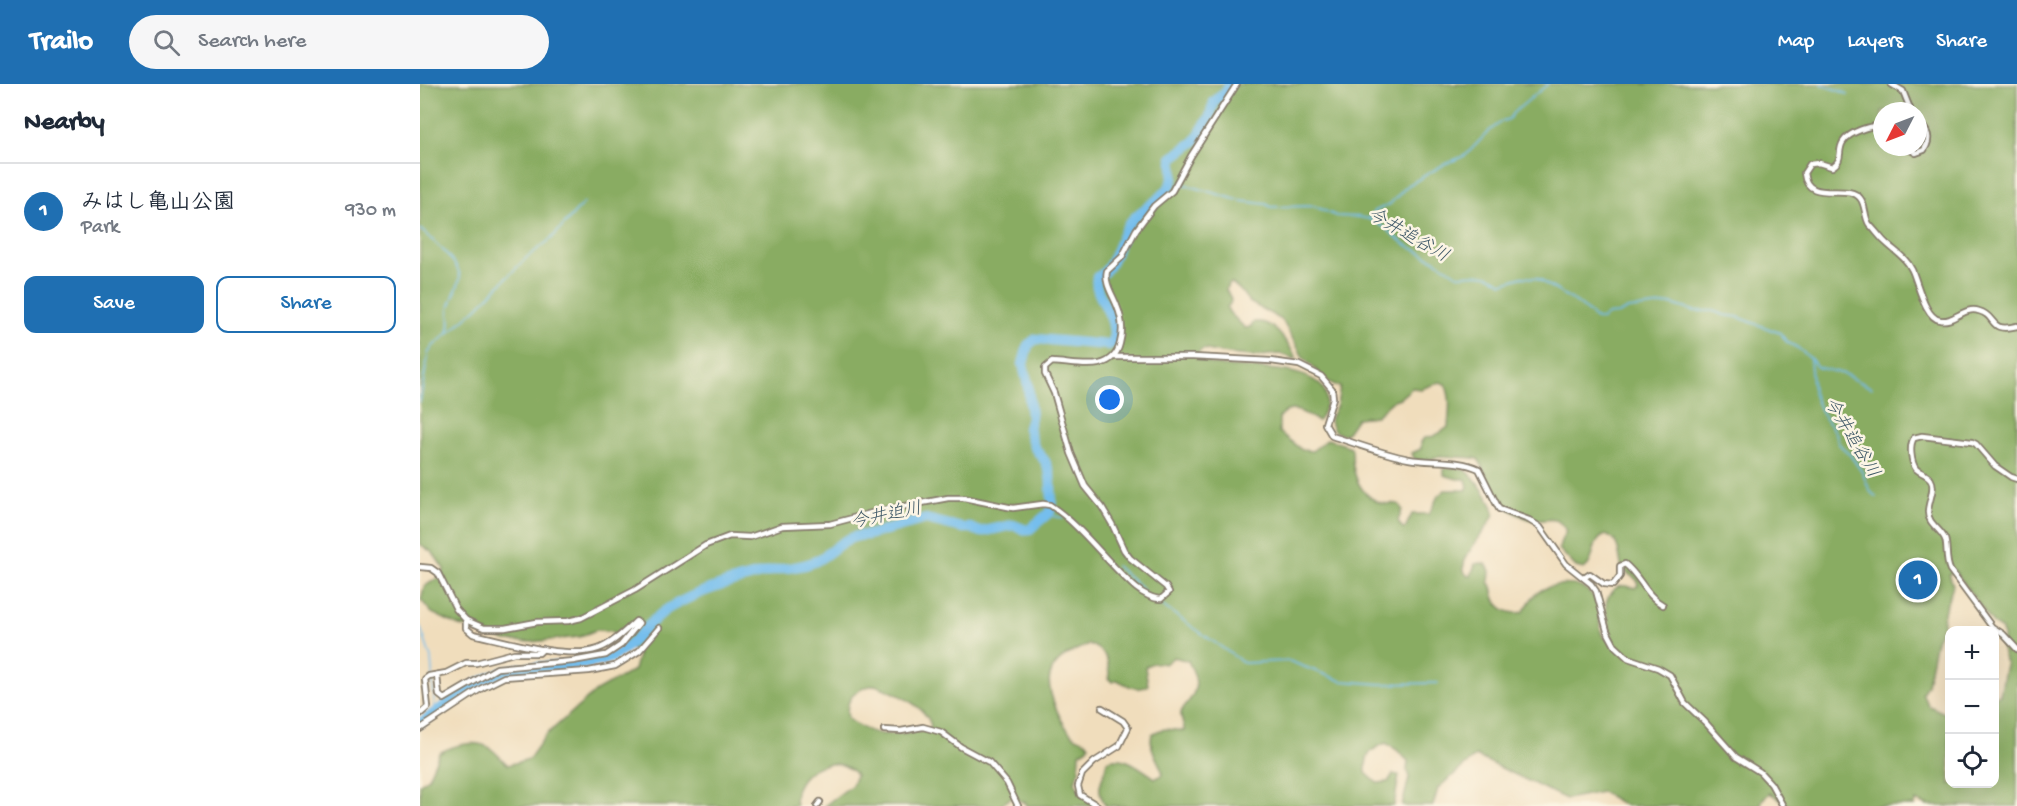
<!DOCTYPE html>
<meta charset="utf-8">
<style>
body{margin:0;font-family:"Gochi Hand","Klee One",sans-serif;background:#f6f6f7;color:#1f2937}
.controls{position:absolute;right:18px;bottom:18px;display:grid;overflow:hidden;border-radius:12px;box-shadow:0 6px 24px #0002}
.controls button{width:54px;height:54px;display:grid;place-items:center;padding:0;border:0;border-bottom:2px solid #e0e1e3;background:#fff;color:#1f2937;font:30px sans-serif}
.compass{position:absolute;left:1453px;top:18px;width:54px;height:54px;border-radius:50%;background:#fff;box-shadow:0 6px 24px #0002;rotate:228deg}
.you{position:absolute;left:690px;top:316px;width:21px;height:21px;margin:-15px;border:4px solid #fff;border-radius:50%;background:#1a73e8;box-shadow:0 0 0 9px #1a73e833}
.badge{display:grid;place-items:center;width:39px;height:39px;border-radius:50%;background:#1f6fb2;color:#fff;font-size:20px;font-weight:700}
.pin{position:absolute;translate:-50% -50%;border:3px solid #fff;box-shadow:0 2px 6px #0006}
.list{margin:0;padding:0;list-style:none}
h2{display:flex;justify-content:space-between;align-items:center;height:78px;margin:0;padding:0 24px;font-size:26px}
h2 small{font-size:20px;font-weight:400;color:#747a83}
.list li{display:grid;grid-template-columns:39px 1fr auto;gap:18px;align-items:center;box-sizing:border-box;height:96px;padding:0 24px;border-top:2px solid #e0e1e3}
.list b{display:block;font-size:22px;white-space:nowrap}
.list p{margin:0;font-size:20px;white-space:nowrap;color:#747a83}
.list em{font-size:20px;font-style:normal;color:#747a83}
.actions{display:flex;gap:12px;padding:18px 24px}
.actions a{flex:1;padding:14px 0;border:2px solid #1f6fb2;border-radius:12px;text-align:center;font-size:21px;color:#1f6fb2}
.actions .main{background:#1f6fb2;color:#fff}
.icon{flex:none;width:33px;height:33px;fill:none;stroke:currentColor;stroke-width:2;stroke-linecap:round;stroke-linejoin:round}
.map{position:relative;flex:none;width:1597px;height:722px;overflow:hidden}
header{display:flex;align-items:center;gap:36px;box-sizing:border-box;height:84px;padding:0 30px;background:#1f6fb2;color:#fff}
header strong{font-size:28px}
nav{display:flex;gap:33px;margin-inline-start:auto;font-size:21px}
.search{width:420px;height:54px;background:#f6f6f7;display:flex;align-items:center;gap:15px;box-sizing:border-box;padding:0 21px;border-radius:33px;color:#747a83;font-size:22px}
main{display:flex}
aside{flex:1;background:#fff}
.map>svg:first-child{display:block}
.forest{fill:#89ac62;stroke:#52643f;stroke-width:1.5;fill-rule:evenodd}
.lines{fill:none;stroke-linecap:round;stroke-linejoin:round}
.stream{stroke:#74beed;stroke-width:1.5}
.river{stroke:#74beed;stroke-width:10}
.minor-casing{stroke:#867c6c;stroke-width:8}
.minor{stroke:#fff;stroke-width:4.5}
.labels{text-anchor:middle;stroke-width:5;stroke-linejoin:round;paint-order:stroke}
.water-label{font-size:18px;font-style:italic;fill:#3b5565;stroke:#fcf5e5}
</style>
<header>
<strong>Trailo</strong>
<div class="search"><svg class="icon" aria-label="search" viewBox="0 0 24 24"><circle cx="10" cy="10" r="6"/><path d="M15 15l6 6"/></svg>Search here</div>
<nav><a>Map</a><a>Layers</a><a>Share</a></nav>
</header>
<main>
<aside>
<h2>Nearby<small></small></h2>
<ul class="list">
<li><span class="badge">1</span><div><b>みはし亀山公園</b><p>Park</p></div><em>930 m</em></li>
</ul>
<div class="actions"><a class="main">Save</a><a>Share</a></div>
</aside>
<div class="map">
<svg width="1597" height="722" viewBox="0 0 1597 722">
<rect width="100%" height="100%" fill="#fcf5e5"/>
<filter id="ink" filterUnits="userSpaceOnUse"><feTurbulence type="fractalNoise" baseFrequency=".0167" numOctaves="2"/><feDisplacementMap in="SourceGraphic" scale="12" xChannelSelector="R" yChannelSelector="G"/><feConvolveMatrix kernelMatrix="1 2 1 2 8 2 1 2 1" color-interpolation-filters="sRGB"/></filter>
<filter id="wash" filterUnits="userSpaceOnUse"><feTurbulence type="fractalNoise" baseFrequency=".008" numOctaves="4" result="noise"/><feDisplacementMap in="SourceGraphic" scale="24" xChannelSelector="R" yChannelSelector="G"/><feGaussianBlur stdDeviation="1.35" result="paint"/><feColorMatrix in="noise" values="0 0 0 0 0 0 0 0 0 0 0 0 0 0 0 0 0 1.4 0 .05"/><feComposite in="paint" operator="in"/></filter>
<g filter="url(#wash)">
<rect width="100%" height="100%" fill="#f0ddbc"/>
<path class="forest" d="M 0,0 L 1597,0 L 1597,722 L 1508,722 L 1496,717 L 1495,722 L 1370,722 L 1350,709 L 1343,715 L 1340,722 L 1206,722 L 1182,708 L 1146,715 L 1056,672 L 1018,704 L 1013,722 L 982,722 L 989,694 L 987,686 L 988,677 L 977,666 L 966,659 C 949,666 945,671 946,689 L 957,699 L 968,698 L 973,690 L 979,691 L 974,722 L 686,722 C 673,701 684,698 687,677 C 704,669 721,685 735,694 L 739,693 L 743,690 C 739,676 728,665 732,650 C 744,642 751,646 764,647 C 765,640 760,636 761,629 C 762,624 766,621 769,617 C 780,602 776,592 768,577 L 754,573 L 745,580 C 737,578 732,578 725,583 L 728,601 C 717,609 708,601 697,596 L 692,598 L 689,595 C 689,576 687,568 669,560 C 654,567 634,574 630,592 C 626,607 642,643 654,652 C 658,654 664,656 667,658 L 669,661 L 668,664 L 660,669 L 659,686 L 655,698 L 661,709 L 677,722 L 607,722 L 606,719 L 592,713 L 580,722 L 404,722 L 432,701 L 436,691 C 418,666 369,686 376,722 L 0,722 L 0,700 L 8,694 L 19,669 C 34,661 55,655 70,664 C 77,669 82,676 88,681 L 109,675 L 126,651 L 176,607 L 214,586 L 218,571 L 192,547 L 176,546 L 159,553 L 111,558 L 86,557 L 58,546 L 39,542 L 12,529 L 1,516 L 4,503 L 23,490 L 24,485 L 13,469 L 0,460 ZM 1462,27 L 1498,27 L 1498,63 L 1462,63 ZM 812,199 L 821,207 L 829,218 L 862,236 L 883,273 L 908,298 L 920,303 L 917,321 L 910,335 C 911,345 915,351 926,350 L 937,334 L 956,332 L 974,316 L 980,314 L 992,304 L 1001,305 L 1020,298 L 1025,300 C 1032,314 1029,328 1028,343 C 1022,348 1012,354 1004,354 L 1001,358 L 1001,365 L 992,369 C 994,374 993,375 998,376 C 1005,378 1011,374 1018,373 C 1028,373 1049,372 1058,375 C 1067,388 1073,412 1084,421 C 1091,427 1104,435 1114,436 C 1130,438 1136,429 1146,447 L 1141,457 L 1139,465 L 1156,483 L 1164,485 C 1177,476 1169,457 1186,451 C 1201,457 1198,471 1202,485 L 1217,496 L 1218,501 L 1215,504 C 1211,503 1205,501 1201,502 C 1190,504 1184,519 1186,529 C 1188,537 1191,544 1191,553 L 1187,555 L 1182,551 C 1178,539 1181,525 1174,514 C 1164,496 1132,498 1117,509 C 1111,513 1108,522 1103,528 C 1091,531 1078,526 1074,512 C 1072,506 1074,503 1069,498 L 1070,487 L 1066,480 L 1061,479 L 1055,480 L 1051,492 L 1048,492 C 1030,479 1072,444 1074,429 C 1074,421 1054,391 1046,387 C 1040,383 1031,383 1024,385 L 1024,391 L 1037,395 L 1046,395 L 1048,403 L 1046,406 L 1025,406 L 1018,412 L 1009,430 L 992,430 L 985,444 L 983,445 L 978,437 L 982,426 L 980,421 C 973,418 968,421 961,419 C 944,413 936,399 933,382 C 931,375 934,369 931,363 L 908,355 L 892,367 L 882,366 L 859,348 L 859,334 C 871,318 885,330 898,337 L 900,335 C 932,279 833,286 804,282 C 794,281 785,278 777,274 L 775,271 L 783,265 C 799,269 815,271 831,272 C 846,274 859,265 873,275 L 877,274 C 867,259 854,235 834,238 L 830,243 L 825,244 L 809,228 L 807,223 C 814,218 810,212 806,206 L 808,200 ZM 1535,487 L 1574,541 L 1582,546 L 1583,554 L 1581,562 L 1586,580 L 1580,611 L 1575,612 L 1574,700 L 1530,700 L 1529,631 L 1509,622 L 1502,609 L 1507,601 L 1516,556 L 1523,541 L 1523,531 L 1533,501 L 1529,490 ZM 455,601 C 472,607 508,622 511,643 L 508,646 C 471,649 461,658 428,635 C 424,614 436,604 455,601 Z"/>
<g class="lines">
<g class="stream">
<path d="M 1401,0 L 1428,10"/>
<path d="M 760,99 L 821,117 L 846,120 L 851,123 L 894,122 L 916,132 L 939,133 L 949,135 L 964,143 L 983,159 L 1018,178 L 1037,191 C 1059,191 1062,186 1083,199 L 1102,193 L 1116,194 L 1159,220 L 1176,235 L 1182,235 L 1186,231 L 1198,230 L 1208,225 L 1251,220 L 1274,227 L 1293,227 L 1304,231 L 1318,233 L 1360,249 L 1367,258 L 1378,264 L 1390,274 L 1393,309 L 1402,330 L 1416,349 L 1419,360 L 1430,371 L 1442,388 L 1450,407 L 1456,413"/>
<path d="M 949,134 L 955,127 L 970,120 L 987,102 L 1023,81 L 1046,71 L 1068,48 L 1082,37 L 1089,35 L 1093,29 L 1128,0"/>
<path d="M 0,145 C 11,155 41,179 40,194 C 38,205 31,215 29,225 C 28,233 32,240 28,248"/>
<path d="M 1390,274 L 1397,283 L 1424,290 L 1452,304"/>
<path d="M 0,318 L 8,270 L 12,263 L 56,225 L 106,174 L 131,155 L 164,119"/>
<path d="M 630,428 L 633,432 L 644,434"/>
<path d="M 696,482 L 724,507"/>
<path d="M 734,516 L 824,579 L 869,577 L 922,597 L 961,600 L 1018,599"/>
<path d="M 0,542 L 11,574 L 15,628"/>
</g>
<path class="river" d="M 0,639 C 27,621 54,596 86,587 C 120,578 156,587 190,574 C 210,566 229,536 249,524 C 281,505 317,496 352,487 C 366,483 382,484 396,477 C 415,467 423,451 448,451 L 506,435 L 542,444 L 551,444 L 560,448 L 593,441 L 606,446 L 610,445 L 630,428 L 632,417 L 630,389 L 625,377 L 614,363 L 608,344 L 611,333 L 608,301 L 603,280 L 608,261 L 616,255 L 689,261 L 693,258 C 699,230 672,212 677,193 C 693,187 699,155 708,141 C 719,124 744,117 752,98 C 755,92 753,81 752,74 L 775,57 L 790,32 L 794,18 L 806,7 L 809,0"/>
</g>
</g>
<g filter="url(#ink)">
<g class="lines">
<g class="minor-casing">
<g id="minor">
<path d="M 1471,0 L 1483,7 L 1491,27"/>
<path d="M 1462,43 C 1452,40 1429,48 1423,58 C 1417,67 1424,76 1412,83 L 1399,79 L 1390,80 L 1384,89 C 1387,121 1428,98 1440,114 C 1446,121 1444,132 1449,140 C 1454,145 1459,152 1464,157 C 1474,167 1486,173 1492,186 C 1498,199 1505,234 1520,236 C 1534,239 1544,222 1559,227 C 1578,232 1567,249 1597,242"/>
<path d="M 1485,63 L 1496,69 L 1504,66 C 1512,54 1508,47 1498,37"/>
<path d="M 694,273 L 773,273 L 851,277 L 879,281 L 901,292 L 912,305 L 913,314 L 905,340 L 912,352 C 937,360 963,370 989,375 C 1011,379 1038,375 1059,385 L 1079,425 L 1109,436 L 1120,443 L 1146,480 L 1171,500 L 1176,507 L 1187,547 L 1195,562 L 1208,574 L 1238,584 L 1250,591 L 1265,619 L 1285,638 L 1316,673 L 1340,688 L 1351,700 L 1363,722"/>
<path d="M 1597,395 L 1591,393 L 1575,382 L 1556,360 L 1552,358 L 1502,352 L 1494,354 C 1489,361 1491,378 1496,385 C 1500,389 1508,390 1511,396 C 1516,404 1508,418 1508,428 C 1508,440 1520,444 1525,455 C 1528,463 1525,475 1530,486 L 1572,543 L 1583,550 L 1597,565"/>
<path d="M 0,483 L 11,484 L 18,489 L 36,525 L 46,536 L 64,544 L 85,544 L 117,538 L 148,537 L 161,534 L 215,506 L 286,461 L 310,452 L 330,453 L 362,442 L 410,440 L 459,427 L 528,414 L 544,414 L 593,424 L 623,420 L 630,421 C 663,443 686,478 716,504 C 722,509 733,515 741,515 L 749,508 L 746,503 L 710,474 L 704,466 L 692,440 L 682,423 L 665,402 L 651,369 L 634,309 L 625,290 L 625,284 L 632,278 C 656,279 693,291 700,259 C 703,248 702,234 697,222 C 693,211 684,199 687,187 L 702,173 L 716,146 L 734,122 L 752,107 L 771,72 L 817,0"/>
<path d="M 1164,494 L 1170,490 L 1184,500 L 1193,501 L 1200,492 L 1200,482 L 1205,480 C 1220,492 1226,512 1243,521"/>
<path d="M 17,591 L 19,611 L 24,615 L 77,584 L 153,577 L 186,571 L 201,561 L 219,539 L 216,537 C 205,547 192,560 178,565 C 147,576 85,557 53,550 L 46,544 L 46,536"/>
<path d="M 0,630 L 8,623 L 5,595 L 9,592 L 26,589 L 46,579 L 56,579 L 94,569 L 119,569 L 123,565"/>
<path d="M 0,645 L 62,604 L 84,593 L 169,587 L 195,582 L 219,567 L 239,544"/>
<path d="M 464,646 L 481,647 L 503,643 L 521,648 L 541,663 L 569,678 L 587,699 L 598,722"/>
<path d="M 397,722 L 400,718"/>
<path d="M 678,722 L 660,711 L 658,702 L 662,690 L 674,678 L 699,662 L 708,644 L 703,637 L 682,624"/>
</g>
</g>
<use href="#minor" class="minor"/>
</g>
</g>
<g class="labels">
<g class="water-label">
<text transform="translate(989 150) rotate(30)" y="6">今井追谷川</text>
<text transform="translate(1433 353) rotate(59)" y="6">今井追谷川</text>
<text transform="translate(466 430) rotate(-12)" y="6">今井迫川</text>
</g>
</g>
</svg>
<div class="controls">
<button>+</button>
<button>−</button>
<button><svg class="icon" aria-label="locate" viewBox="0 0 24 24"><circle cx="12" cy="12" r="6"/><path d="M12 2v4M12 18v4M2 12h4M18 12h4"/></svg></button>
</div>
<svg class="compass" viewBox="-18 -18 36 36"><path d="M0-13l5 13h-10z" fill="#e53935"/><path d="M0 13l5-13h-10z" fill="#747a83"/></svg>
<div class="you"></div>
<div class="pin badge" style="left:1498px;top:496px">1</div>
</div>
</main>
